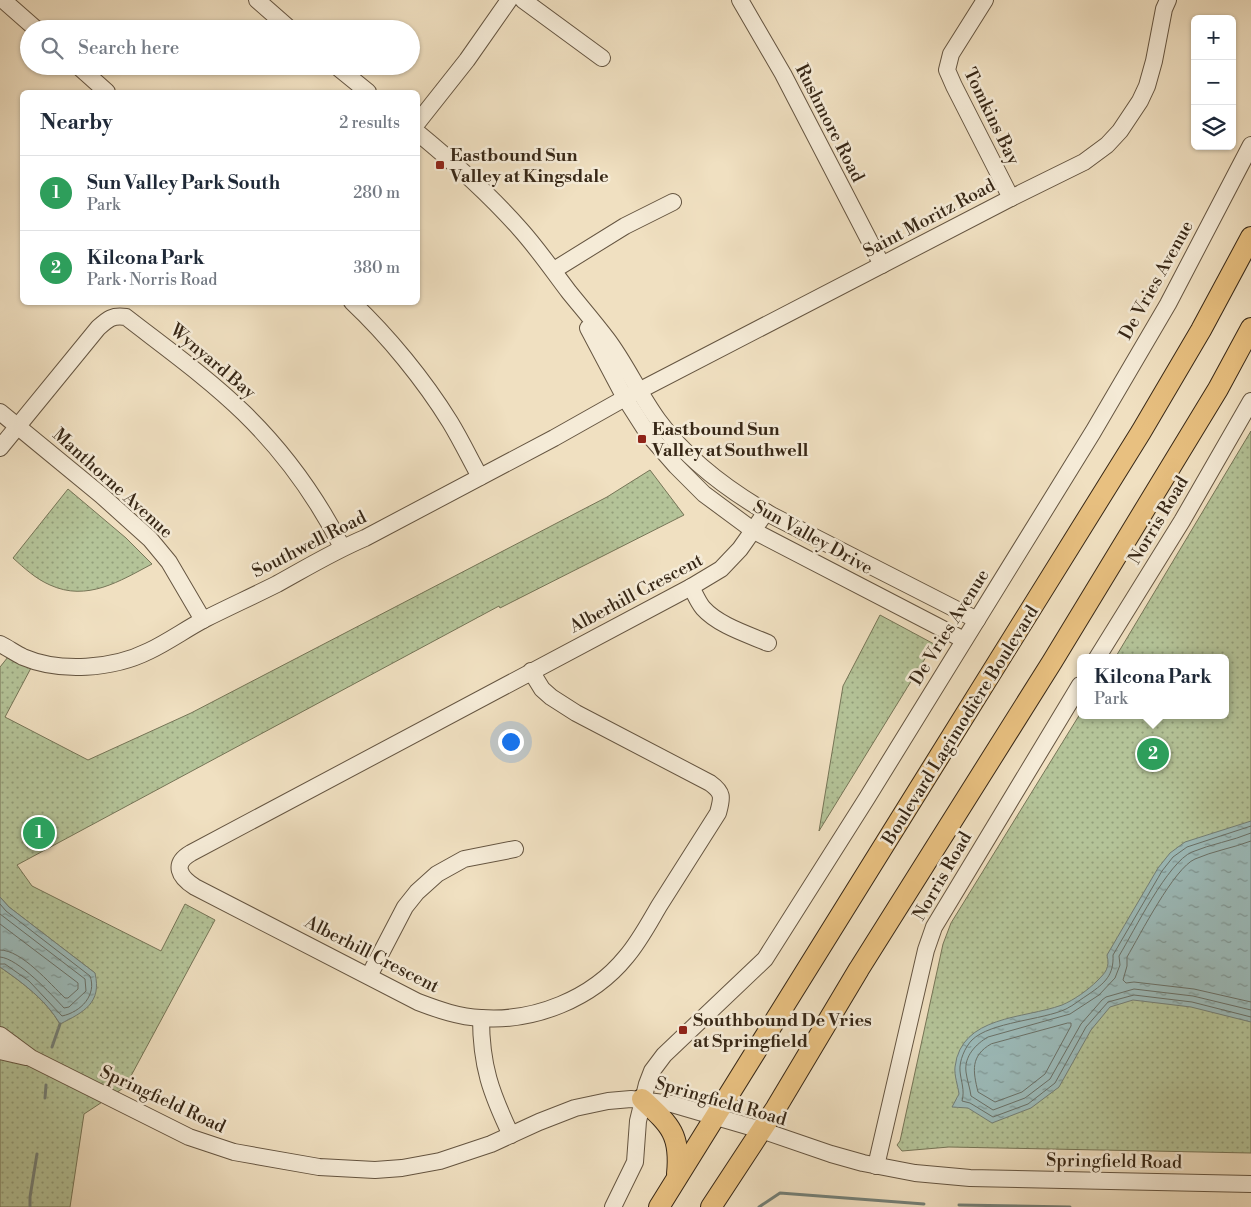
<!DOCTYPE html>
<meta charset="utf-8">
<style>
body{margin:0;font-family:"Libre Bodoni",serif;background:#f6f6f7;color:#1f2937}
.controls{position:absolute;right:15px;top:15px;display:grid;overflow:hidden;border-radius:8px;box-shadow:0 1px 4px #0004}
.controls button{width:45px;height:45px;display:grid;place-items:center;padding:0;border:0;border-bottom:1px solid #e0e1e3;background:#fff;color:#1f2937;font:25px sans-serif}
.you{position:absolute;left:510px;top:741px;width:18px;height:18px;margin:-12px;border:4px solid #fff;border-radius:50%;background:#1a73e8;box-shadow:0 0 0 8px #1a73e833}
.badge{display:grid;place-items:center;width:32px;height:32px;border-radius:50%;background:#db2777;color:#fff;font-size:16px;font-weight:700}
.pin{position:absolute;translate:-50% -50%;border:2px solid #fff;box-shadow:0 1px 5px #0006}
.popup{position:absolute;left:1077px;top:654px;width:152px;height:65px;box-sizing:border-box;display:grid;place-content:center;border-radius:8px;background:#fff;filter:drop-shadow(0 1px 4px #0005);font-size:16px;white-space:nowrap;color:#747a83}
.popup b{font-size:19px;color:#1f2937}
.popup::after{content:'';position:absolute;left:50%;top:100%;margin-left:-10px;border:10px solid transparent;border-top-color:#fff}
.list{margin:0;padding:0;list-style:none}
h2{display:flex;justify-content:space-between;align-items:center;height:65px;margin:0;padding:0 20px;font-size:21px}
h2 small{font-size:16px;font-weight:400;color:#747a83}
.list li{display:grid;grid-template-columns:32px 1fr auto;gap:15px;align-items:center;box-sizing:border-box;height:75px;padding:0 20px;border-top:1px solid #e0e1e3}
.list b{display:block;font-size:19px;white-space:nowrap}
.list p{margin:0;font-size:16px;white-space:nowrap;color:#747a83}
.list em{font-size:16px;font-style:normal;color:#747a83}
.icon{flex:none;width:28px;height:28px;fill:none;stroke:currentColor;stroke-width:2;stroke-linecap:round;stroke-linejoin:round}
.map{position:relative;flex:none;width:1251px;height:1207px;overflow:hidden}
.search{position:absolute;background:#fff;box-shadow:0 1px 4px #0004;left:20px;top:20px;width:400px;height:55px;display:flex;align-items:center;gap:12px;box-sizing:border-box;padding:0 18px;border-radius:28px;color:#747a83;font-size:19px}
.panel{position:absolute;background:#fff;box-shadow:0 1px 4px #0004;left:20px;top:90px;width:400px;height:215px;border-radius:8px}
.map>svg:first-child{display:block}
.park{fill:url(#park-dots);stroke:#767557}
.water{fill:url(#water-ripples);stroke:#748078}
.lines{fill:none;stroke-linecap:round;stroke-linejoin:round}
.shore{stroke:#6a7168;stroke-width:1}
.stream{stroke:#748078;stroke-width:3}
.minor-casing{stroke:#655541;stroke-width:18}
.major-casing{stroke:#372716;stroke-width:22}
.minor{stroke:#f5ebd7;stroke-width:16}
.major{stroke:#e8c080;stroke-width:20}
.poi-dot{fill:#8f2418;stroke:#f5ebd7;stroke-width:2}
.labels{text-anchor:middle;stroke-width:5;stroke-linejoin:round;paint-order:stroke}
.street-label{font-size:18px;fill:#372716;stroke:#f5ebd7}
.poi-label{font-size:18px;font-weight:bold;fill:#372716;stroke:#f5ebd7;text-anchor:start}
</style>
<div class="map">
<svg width="1251" height="1207" viewBox="0 0 1251 1207">
<defs>
<pattern id="park-dots" width="8" height="8" patternUnits="userSpaceOnUse" patternTransform="scale(1.25)"><rect width="8" height="8" fill="#b4c398"/><path d="M2 2h.1M6 6h.1" fill="none" stroke="#939e7b" stroke-width="1.8" stroke-linecap="round"/></pattern>
<pattern id="water-ripples" width="26" height="14" patternUnits="userSpaceOnUse" patternTransform="scale(1.25)"><rect width="26" height="14" fill="#9cbbba"/><path d="M2 4q2-2 4 0t4 0M15 11q2-2 4 0t4 0" fill="none" stroke="#809896"/></pattern>
</defs>
<rect width="100%" height="100%" fill="#f0e0c1"/>
<filter id="stains"><feTurbulence type="fractalNoise" baseFrequency=".004" numOctaves="4"/><feColorMatrix values="0 0 0 0 .2 0 0 0 0 .09 0 0 0 0 .02 0 0 0 .5 -.17"/></filter>
<radialGradient id="worn" r=".72"><stop offset=".6" stop-color="#630" stop-opacity="0"/><stop offset="1" stop-color="#630" stop-opacity=".3"/></radialGradient>
<g class="park">
<path d="M 1251,431 L 1251,1153 L 949,1147 L 902,1151 L 897,1145 L 900,1141 L 943,944 L 951,923 L 1080,714 L 1080,715 L 1226,715 L 1226,658 L 1115,658 Z"/>
<path d="M 650,470 L 684,515 L 500,608 L 499,606 L 17,865 L 32,886 L 161,951 L 185,904 L 215,920 L 125,1087 L 84,1114 L 70,1207 L 0,1207 L 0,967 C 23,983 46,1000 60,1024 L 95,973 L 9,907 L 0,897 L 0,667 L 8,657 L 31,668 L 5,717 L 88,760 L 191,713 L 607,497 Z"/>
<path d="M 68,489 L 126,538 L 152,564 C 120,581 87,602 50,585 C 36,579 24,568 13,558 Z"/>
<path d="M 880,615 L 934,644 L 819,831 L 843,686 Z"/>
</g>
<g class="water">
<path d="M 1251,821 L 1251,1022 L 1191,1007 L 1133,1000 L 1110,1007 L 1091,1030 L 1059,1087 L 1031,1108 L 992,1123 L 968,1108 L 952,1107 L 959,1094 C 958,1086 954,1075 955,1067 C 961,1015 1024,1019 1062,1005 C 1074,1000 1088,990 1097,981 C 1106,972 1110,968 1107,955 L 1158,868 L 1170,853 L 1185,842 Z"/>
<path d="M 0,897 L 9,907 L 95,973 C 102,1003 84,1012 60,1024 C 46,1000 23,983 0,967 Z"/>
</g>
<g class="lines">
<g class="shore">
<path d="M 1251,826 L 1187,847 L 1173,857 L 1162,871 L 1113,955 C 1114,975 1105,983 1089,994 C 1081,999 1074,1005 1066,1009 C 1043,1020 990,1022 972,1040 C 965,1047 959,1061 960,1071 C 961,1082 965,1090 962,1101 L 970,1103 L 993,1117 L 1028,1104 L 1055,1083 L 1086,1027 L 1108,1002 L 1134,995 L 1192,1002 L 1251,1017"/>
<path d="M 1251,833 C 1232,841 1211,844 1192,852 C 1168,862 1134,931 1119,956 L 1120,965 L 1115,978 L 1099,995 L 1070,1014 L 988,1037 C 976,1044 964,1056 966,1072 C 967,1080 970,1088 971,1096 L 993,1110 L 1025,1098 L 1050,1079 L 1081,1024 L 1102,1000 L 1106,997 L 1134,989 L 1193,996 L 1251,1010"/>
<path d="M 1251,841 C 1233,848 1213,851 1195,859 C 1174,868 1140,935 1127,957 L 1127,966 L 1123,980 L 1126,983 L 1134,982 L 1194,989 L 1251,1002"/>
<path d="M 0,904 L 6,911 L 90,976 C 97,995 81,1012 62,1016 L 29,981 L 5,964 L 0,964"/>
<path d="M 0,914 L 85,979 L 86,991 L 69,1007 L 64,1008 C 52,995 18,958 0,957"/>
<path d="M 0,924 L 78,983 L 78,989 L 68,998 L 65,998 C 50,984 22,950 0,950"/>
<path d="M 1068,1023 L 1071,1023 L 1071,1026 L 1045,1074 L 1022,1092 L 995,1102 L 978,1092 C 973,1071 970,1056 991,1044 Z"/>
</g>
<g class="stream">
<path d="M 52,1047 L 60,1024"/>
<path d="M 45,1098 L 46,1085"/>
<path d="M 959,1205 L 1070,1207"/>
<path d="M 30,1207 L 30,1197 L 37,1154"/>
<path d="M 759,1207 L 780,1193 L 924,1204"/>
</g>
<g class="minor-casing">
<g id="minor">
<path d="M 3,0 L 36,29"/>
<path d="M 257,0 L 290,29"/>
<path d="M 523,0 L 602,58"/>
<path d="M 740,0 L 783,74 L 882,265"/>
<path d="M 985,0 L 951,54 L 947,70 L 954,86 L 1011,198"/>
<path d="M 78,66 L 107,92"/>
<path d="M 336,66 L 368,92"/>
<path d="M 418,122 L 467,60 L 509,0"/>
<path d="M 418,133 C 452,161 490,195 520,229 C 538,249 553,271 569,292 C 582,308 595,323 607,339 C 626,364 639,394 658,420 C 688,461 729,491 773,516 L 977,620"/>
<path d="M 554,270 L 625,226 L 673,202"/>
<path d="M 352,302 C 388,336 424,380 450,422 C 461,440 470,459 480,477"/>
<path d="M 588,328 L 625,398 L 648,434 L 676,466 L 704,494 L 754,531 L 964,640"/>
<path d="M 0,412 L 101,495 L 150,539 L 169,562 L 203,620"/>
<path d="M 0,448 L 98,328 C 108,319 112,315 126,317 C 166,348 208,378 244,413 C 284,452 317,498 342,547"/>
<path d="M 691,587 C 695,594 698,602 703,608 C 718,625 747,634 768,643"/>
<path d="M 0,644 C 8,648 15,653 23,657 C 60,673 113,669 149,651 C 168,642 186,629 205,619 C 229,607 253,596 277,584 C 306,568 334,551 365,538 L 554,438 L 625,398 L 1011,198 L 1084,162 L 1107,145 L 1120,131 L 1140,101 L 1147,86 L 1154,61 L 1164,9 L 1168,0"/>
<path d="M 1097,658 L 1182,521 L 1251,401"/>
<path d="M 531,671 L 542,689 L 551,697 L 576,713 L 710,783 C 724,793 722,798 718,813 C 698,844 679,875 659,906 C 649,923 639,942 626,957 C 592,999 534,1022 481,1018 C 459,1017 439,1010 418,1002 L 195,887 C 179,877 172,864 191,853 L 691,587 L 721,569 L 740,549 L 766,512"/>
<path d="M 369,976 L 405,907 L 417,892 L 437,874 L 464,859 L 515,849"/>
<path d="M 481,1018 C 481,1066 491,1093 511,1135"/>
<path d="M 0,1035 L 31,1058 L 189,1137 L 234,1152 L 319,1167 L 375,1170 L 402,1168 L 440,1161 L 491,1144 L 539,1122 L 575,1108 L 608,1101 L 631,1099 L 672,1104 L 761,1130 L 831,1154 L 863,1163 L 915,1173 L 970,1178 L 1251,1184"/>
<path d="M 0,1051 L 26,1057"/>
<path d="M 876,1166 L 926,950 L 934,927 L 1080,685"/>
<path d="M 613,1207 L 635,1162 L 638,1121 L 647,1084 L 652,1071 L 664,1055 L 765,959 L 867,798 L 1093,432 L 1168,304 L 1251,145"/>
</g>
</g>
<g class="major-casing">
<g id="major">
<path d="M 642,1099 C 670,1125 681,1134 677,1174"/>
<path d="M 659,1207 L 1141,432 L 1201,330 L 1251,237"/>
<path d="M 711,1207 L 776,1108 L 859,969 L 1052,662 L 1218,389 L 1251,328"/>
</g>
</g>
<use href="#minor" class="minor"/>
<use href="#major" class="major"/>
</g>
<g class="poi-dot">
<rect x="435" y="160" width="10" height="10" rx="2.5"/>
<rect x="637" y="434" width="10" height="10" rx="2.5"/>
<rect x="678" y="1025" width="10" height="10" rx="2.5"/>
</g>
<g class="labels">
<g class="street-label">
<text transform="translate(992 116) rotate(64)" y="6">Tomkins Bay</text>
<text transform="translate(830 123) rotate(63)" y="6">Rushmore Road</text>
<text transform="translate(929 218) rotate(-28)" y="6">Saint Moritz Road</text>
<text transform="translate(1156 280) rotate(-61)" y="6">De Vries Avenue</text>
<text transform="translate(213 361) rotate(40)" y="6">Wynyard Bay</text>
<text transform="translate(113 483) rotate(42)" y="6">Manthorne Avenue</text>
<text transform="translate(1158 520) rotate(-59)" y="6">Norris Road</text>
<text transform="translate(813 537) rotate(29)" y="6">Sun Valley Drive</text>
<text transform="translate(309 544) rotate(-27)" y="6">Southwell Road</text>
<text transform="translate(636 593) rotate(-28)" y="6">Alberhill Crescent</text>
<text transform="translate(949 627) rotate(-58)" y="6">De Vries Avenue</text>
<text transform="translate(960 725) rotate(-58)" y="6">Boulevard Lagimodière Boulevard</text>
<text transform="translate(942 876) rotate(-60)" y="6">Norris Road</text>
<text transform="translate(372 954) rotate(27)" y="6">Alberhill Crescent</text>
<text transform="translate(163 1099) rotate(25)" y="6">Springfield Road</text>
<text transform="translate(721 1101) rotate(16)" y="6">Springfield Road</text>
<text transform="translate(1114 1161) rotate(1)" y="6">Springfield Road</text>
</g>
<g class="poi-label">
<text x="450" y="161">Eastbound Sun<tspan x="450" dy="21">Valley at Kingsdale</tspan></text>
<text x="652" y="435">Eastbound Sun<tspan x="652" dy="21">Valley at Southwell</tspan></text>
<text x="693" y="1026">Southbound De Vries<tspan x="693" dy="21">at Springfield</tspan></text>
</g>
</g>
<rect width="100%" height="100%" filter="url(#stains)"/>
<rect width="100%" height="100%" fill="url(#worn)"/>
</svg>
<div class="controls">
<button>+</button>
<button>−</button>
<button><svg class="icon" aria-label="layers" viewBox="0 0 24 24"><path d="M12 4l9 5-9 5-9-5zM3 14l9 5 9-5"/></svg></button>
</div>
<div class="you"></div>
<div class="pin badge" style="left:39px;top:833px;background:#2e9e5b">1</div>
<div class="pin badge" style="left:1153px;top:754px;background:#2e9e5b">2</div>
<div class="popup"><b>Kilcona Park</b>Park</div>
<div class="search"><svg class="icon" aria-label="search" viewBox="0 0 24 24"><circle cx="10" cy="10" r="6"/><path d="M15 15l6 6"/></svg>Search here</div>
<section class="panel">
<h2>Nearby<small>2 results</small></h2>
<ul class="list">
<li><span class="badge" style="background:#2e9e5b">1</span><div><b>Sun Valley Park South</b><p>Park</p></div><em>280 m</em></li>
<li><span class="badge" style="background:#2e9e5b">2</span><div><b>Kilcona Park</b><p>Park · Norris Road</p></div><em>380 m</em></li>
</ul>
</section>
</div>
